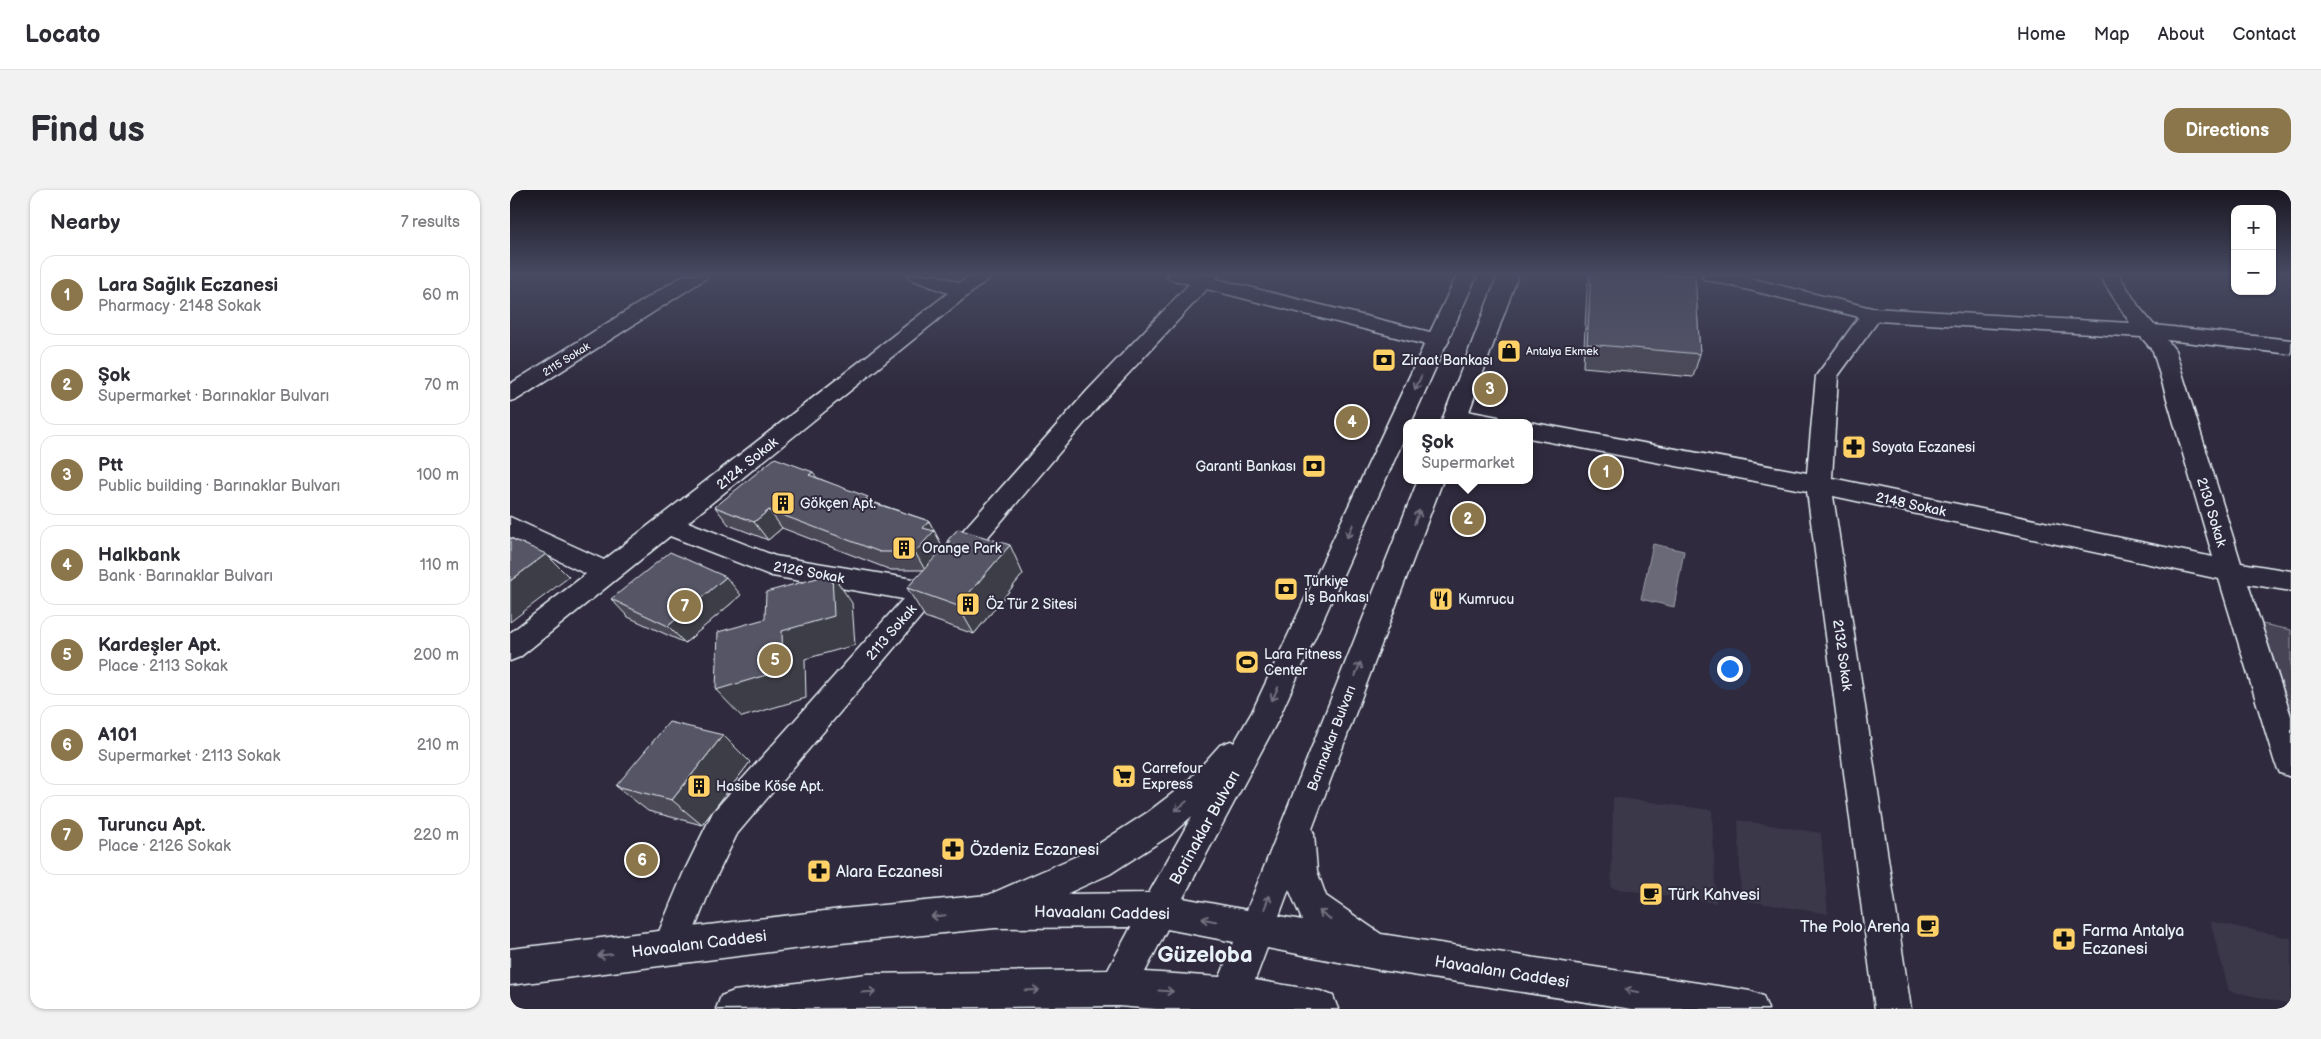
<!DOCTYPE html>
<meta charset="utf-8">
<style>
body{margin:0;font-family:"Balsamiq Sans",sans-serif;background:#f2f2f3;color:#2b2b33}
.controls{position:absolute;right:15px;top:15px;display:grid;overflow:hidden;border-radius:10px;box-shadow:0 1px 4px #0004}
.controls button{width:45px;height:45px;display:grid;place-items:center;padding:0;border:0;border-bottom:1px solid #e1e1e2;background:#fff;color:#2b2b33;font:25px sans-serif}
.you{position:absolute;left:1219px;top:478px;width:18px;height:18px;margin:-12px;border:4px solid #fff;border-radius:50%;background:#1a73e8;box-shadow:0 0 0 8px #1a73e833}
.badge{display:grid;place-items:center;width:32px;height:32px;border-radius:50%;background:#8a764a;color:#fff;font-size:16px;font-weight:700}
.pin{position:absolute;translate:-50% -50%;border:2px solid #fff;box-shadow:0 1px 5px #0006}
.popup{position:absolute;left:893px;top:229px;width:130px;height:65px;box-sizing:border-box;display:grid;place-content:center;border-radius:10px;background:#fff;filter:drop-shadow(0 1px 4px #0005);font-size:16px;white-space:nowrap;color:#7c7c81}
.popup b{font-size:19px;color:#2b2b33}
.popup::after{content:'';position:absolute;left:50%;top:100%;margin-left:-10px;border:10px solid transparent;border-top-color:#fff}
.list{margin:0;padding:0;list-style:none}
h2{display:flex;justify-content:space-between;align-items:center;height:65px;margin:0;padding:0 20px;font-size:21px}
h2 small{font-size:16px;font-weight:400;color:#7c7c81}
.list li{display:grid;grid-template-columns:32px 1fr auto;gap:15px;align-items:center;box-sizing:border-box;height:80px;margin:0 10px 10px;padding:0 10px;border:1px solid #e1e1e2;border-radius:15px}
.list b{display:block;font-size:19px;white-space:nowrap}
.list p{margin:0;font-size:16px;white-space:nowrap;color:#7c7c81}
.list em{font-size:16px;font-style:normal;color:#7c7c81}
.map{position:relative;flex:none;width:1781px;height:819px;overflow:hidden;border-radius:15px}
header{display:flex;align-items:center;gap:30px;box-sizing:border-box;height:70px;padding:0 25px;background:#fff;border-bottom:1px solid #e1e1e2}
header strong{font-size:24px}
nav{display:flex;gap:28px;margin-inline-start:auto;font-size:18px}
.intro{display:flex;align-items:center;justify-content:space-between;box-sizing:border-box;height:120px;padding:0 30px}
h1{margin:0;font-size:35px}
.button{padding:12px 22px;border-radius:15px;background:#8a764a;color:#fff;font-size:18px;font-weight:700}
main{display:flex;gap:30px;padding:0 30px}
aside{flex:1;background:#fff;border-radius:15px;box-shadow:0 1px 4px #0004}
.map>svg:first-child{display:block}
.built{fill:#3b3749}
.green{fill:#464455;stroke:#979aa6}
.water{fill:#696978;stroke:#9c9fab}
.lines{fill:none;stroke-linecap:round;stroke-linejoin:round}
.minor-casing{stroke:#e8f1f8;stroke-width:3}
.primary-casing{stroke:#e8f1f8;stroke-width:3}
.minor{fill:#2f2a3d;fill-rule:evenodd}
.primary{fill:#2f2a3d;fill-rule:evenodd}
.wall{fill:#4b4957;stroke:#e8f1f8}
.shaded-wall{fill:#3d3c47;stroke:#e8f1f8}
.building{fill:#575565;stroke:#e8f1f8}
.oneway{stroke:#70707e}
.labels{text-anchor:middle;stroke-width:4;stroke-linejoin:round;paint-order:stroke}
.far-poi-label{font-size:11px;fill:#e8f1f8;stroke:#2f2a3d;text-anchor:start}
.far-street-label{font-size:11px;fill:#e8f1f8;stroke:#2f2a3d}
.poi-label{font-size:14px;fill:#e8f1f8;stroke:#2f2a3d;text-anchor:start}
.street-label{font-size:14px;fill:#e8f1f8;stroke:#2f2a3d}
.near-street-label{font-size:16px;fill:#e8f1f8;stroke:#2f2a3d}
.near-poi-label{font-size:16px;fill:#e8f1f8;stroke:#2f2a3d;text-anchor:start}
.near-district-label{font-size:22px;font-weight:bold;fill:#e8f1f8;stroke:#2f2a3d}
</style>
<header>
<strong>Locato</strong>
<nav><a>Home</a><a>Map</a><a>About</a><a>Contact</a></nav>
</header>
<div class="intro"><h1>Find us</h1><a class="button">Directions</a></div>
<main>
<aside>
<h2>Nearby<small>7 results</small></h2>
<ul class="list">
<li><span class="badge">1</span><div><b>Lara Sağlık Eczanesi</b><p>Pharmacy · 2148 Sokak</p></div><em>60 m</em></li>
<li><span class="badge">2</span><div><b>Şok</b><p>Supermarket · Barınaklar Bulvarı</p></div><em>70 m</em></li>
<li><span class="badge">3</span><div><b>Ptt</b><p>Public building · Barınaklar Bulvarı</p></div><em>100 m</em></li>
<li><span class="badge">4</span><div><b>Halkbank</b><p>Bank · Barınaklar Bulvarı</p></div><em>110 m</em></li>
<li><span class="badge">5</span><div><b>Kardeşler Apt.</b><p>Place · 2113 Sokak</p></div><em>200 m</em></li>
<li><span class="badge">6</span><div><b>A101</b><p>Supermarket · 2113 Sokak</p></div><em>210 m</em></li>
<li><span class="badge">7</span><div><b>Turuncu Apt.</b><p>Place · 2126 Sokak</p></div><em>220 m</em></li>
</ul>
</aside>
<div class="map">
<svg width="1781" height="819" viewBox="0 0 1781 819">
<rect width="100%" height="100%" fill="#2f2a3d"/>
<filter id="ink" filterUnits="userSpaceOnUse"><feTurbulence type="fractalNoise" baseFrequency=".02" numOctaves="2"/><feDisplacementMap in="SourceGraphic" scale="10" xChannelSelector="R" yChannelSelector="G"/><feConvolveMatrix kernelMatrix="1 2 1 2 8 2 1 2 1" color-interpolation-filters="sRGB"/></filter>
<g filter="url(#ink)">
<g class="built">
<path d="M 1103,607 L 1202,620 L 1206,713 L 1101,698 Z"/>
<path d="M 1228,630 L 1311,643 L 1318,724 L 1231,710 Z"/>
<path d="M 1700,731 L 1781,748 L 1781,814 L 1719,801 Z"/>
</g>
<path class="green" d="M 1752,434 L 1781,440 L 1781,523 Z"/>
<path class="water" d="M 1143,354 L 1174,361 L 1164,417 L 1131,409 Z"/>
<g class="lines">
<g class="minor-casing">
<g id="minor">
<path d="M 174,85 L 198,85 L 195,89 L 8,209 L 0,211 L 0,194 Z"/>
<path d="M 397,85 L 427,85 L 450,93 L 460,85 L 483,85 L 178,332 L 265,366 L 409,390 L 577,201 L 679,94 L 660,89 L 657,85 L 709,85 L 706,89 L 936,146 L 939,151 L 936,156 L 928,158 L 697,99 L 593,211 L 227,644 L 200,700 L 173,768 L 161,774 L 149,768 L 143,756 L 173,684 L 203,622 L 393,409 L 262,386 L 160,346 L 10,467 L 0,471 L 0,443 L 76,384 L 0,347 L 0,327 L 94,370 L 438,103 L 400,89 Z"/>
<path d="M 1191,85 L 1227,85 L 1362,118 L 1620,133 L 1589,85 L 1609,85 L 1629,117 L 1644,135 L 1781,150 L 1781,164 L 1657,150 L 1665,160 L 1731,373 L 1781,381 L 1781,401 L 1738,394 L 1781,526 L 1781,587 L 1770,583 L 1765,573 L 1709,389 L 1323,306 L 1401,819 L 1365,819 L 1297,301 L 1019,248 L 1019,233 L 1017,233 L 1019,232 L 1297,283 L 1306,186 L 1349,127 L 1194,89 ZM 1368,131 L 1631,147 L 1643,161 L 1703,367 L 1322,288 L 1328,186 Z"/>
<path d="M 946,219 L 988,227 L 992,233 L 938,232 L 934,227 L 938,222 Z"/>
</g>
</g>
<g class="primary-casing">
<g id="primary">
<path d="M 947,85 L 967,85 L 901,233 L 897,233 L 897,242 L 768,530 L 673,708 L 737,720 L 908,290 L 933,290 L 802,639 L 804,644 L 807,681 L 816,706 L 871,744 L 1240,801 L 1253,806 L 1258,819 L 1122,819 L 870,780 L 757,758 L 745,790 L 810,801 L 823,806 L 828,819 L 646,819 L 608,816 L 206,819 L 211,806 L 224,801 L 356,784 L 598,780 L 621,737 L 485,738 L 331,753 L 0,795 L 0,759 L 331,719 L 478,705 L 576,662 L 638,622 L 676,593 L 710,555 L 721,551 L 724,553 L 742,522 ZM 682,626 L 639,703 L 556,704 L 600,684 L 662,644 ZM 779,699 L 792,730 L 769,726 ZM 657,739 L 724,752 L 710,787 L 635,782 Z"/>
<path d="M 988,85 L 1008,85 L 955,233 L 931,233 Z"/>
</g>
</g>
<use href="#minor" class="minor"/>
<use href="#primary" class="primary"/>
</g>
<g class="wall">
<path d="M 1080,85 L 1185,85 L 1190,164 L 1183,187 L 1073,177 L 1077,99 Z"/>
<path d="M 308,288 L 360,311 L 419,331 L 433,358 L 438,353 L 437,351 L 448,339 L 513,384 L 464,444 L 415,427 L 397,398 L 414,380 L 381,380 L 272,338 L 258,350 L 219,335 L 205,317 Z"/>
<path d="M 231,405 L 175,453 L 118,427 L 101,409 Z"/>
<path d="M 240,572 L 192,635 L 138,621 L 106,596 Z"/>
</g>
<g class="shaded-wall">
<path d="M 303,282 L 315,300 L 299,285 Z"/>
<path d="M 259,320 L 272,338 L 258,350 L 244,332 Z"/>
<path d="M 419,331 L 434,359 L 415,380 L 405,362 L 413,338 Z"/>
<path d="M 500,355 L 513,384 L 464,444 L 448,416 Z"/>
<path d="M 36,364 L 59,387 L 0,432 L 0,391 Z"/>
<path d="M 322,384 L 342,413 L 345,455 L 295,469 L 296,508 L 232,527 L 206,500 L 272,441 Z"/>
<path d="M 216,387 L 231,405 L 175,453 L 158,436 Z"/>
<path d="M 213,545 L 240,572 L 192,635 L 162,610 Z"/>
</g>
<g class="building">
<path d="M 1081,85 L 1185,85 L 1190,164 L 1077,154 Z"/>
<path d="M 265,268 L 303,282 L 299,285 L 358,307 L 355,310 L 419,331 L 413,338 L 424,341 L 405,362 L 370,362 L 259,320 L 244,332 L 205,317 Z"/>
<path d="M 448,339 L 500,355 L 448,416 L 397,398 L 440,351 L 437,351 Z"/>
<path d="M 0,348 L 36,364 L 0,391 Z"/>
<path d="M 160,362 L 216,387 L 158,436 L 101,409 Z"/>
<path d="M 322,384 L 324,426 L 272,441 L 273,480 L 206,500 L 208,442 L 255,429 L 256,402 Z"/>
<path d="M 159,532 L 213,545 L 162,610 L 106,596 Z"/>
</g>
<defs><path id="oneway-shaft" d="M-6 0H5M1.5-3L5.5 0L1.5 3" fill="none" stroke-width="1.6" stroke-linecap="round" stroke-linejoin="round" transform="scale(1.25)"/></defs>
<g class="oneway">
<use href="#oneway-shaft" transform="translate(908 193) rotate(115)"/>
<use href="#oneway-shaft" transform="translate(907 327) rotate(-69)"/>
<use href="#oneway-shaft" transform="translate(840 341) rotate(115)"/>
<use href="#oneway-shaft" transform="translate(848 479) rotate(-69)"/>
<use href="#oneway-shaft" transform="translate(765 504) rotate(115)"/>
<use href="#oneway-shaft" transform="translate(671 616) rotate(141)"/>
<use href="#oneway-shaft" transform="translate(757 712) rotate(-69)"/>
<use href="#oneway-shaft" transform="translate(815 725) rotate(-144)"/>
<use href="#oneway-shaft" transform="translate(428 726) rotate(174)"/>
<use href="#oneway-shaft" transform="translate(699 730) rotate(-169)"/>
<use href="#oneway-shaft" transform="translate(95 765) rotate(173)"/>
<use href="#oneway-shaft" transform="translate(522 800) rotate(-1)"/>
<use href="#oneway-shaft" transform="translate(656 801) rotate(4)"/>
<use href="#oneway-shaft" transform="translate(1122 801) rotate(-171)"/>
<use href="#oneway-shaft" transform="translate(359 802) rotate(-3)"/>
</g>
</g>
<linearGradient id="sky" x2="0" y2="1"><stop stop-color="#1a1722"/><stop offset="0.42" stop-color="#474a62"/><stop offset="1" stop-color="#474a62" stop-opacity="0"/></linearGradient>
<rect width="1781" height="200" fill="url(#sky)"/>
<defs>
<g id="shop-square" transform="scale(1.25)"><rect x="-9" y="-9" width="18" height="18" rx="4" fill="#ffd166" stroke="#2f2a3d"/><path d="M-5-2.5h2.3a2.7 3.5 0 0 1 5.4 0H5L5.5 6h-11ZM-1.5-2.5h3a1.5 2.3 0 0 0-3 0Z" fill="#111"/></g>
<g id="bank-square" transform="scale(1.25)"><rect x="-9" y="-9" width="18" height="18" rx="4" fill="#ffd166" stroke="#2f2a3d"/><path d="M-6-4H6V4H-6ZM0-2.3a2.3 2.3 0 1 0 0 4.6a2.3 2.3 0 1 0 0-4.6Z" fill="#111"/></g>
<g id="pharmacy-square" transform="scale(1.25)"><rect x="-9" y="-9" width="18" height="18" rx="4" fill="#ffd166" stroke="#2f2a3d"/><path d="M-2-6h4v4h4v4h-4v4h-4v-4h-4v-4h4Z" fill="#111"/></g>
<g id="building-square" transform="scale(1.25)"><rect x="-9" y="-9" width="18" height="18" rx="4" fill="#ffd166" stroke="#2f2a3d"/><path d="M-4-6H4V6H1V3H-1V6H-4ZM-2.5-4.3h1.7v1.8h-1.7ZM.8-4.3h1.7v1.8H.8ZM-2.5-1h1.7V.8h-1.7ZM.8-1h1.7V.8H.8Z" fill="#111"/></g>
<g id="restaurant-square" transform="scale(1.25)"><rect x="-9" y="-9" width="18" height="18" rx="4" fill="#ffd166" stroke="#2f2a3d"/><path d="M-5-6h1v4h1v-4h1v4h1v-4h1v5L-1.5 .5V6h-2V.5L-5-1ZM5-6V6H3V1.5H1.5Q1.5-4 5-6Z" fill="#111"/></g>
<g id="stadium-square" transform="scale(1.25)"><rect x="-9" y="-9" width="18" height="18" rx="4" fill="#ffd166" stroke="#2f2a3d"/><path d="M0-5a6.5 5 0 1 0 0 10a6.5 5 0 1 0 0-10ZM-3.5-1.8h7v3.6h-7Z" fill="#111"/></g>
<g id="supermarket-square" transform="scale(1.25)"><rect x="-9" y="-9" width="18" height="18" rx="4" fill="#ffd166" stroke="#2f2a3d"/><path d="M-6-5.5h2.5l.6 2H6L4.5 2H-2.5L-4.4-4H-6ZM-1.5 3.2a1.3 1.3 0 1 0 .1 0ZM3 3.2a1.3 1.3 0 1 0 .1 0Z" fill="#111"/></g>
<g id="cafe-square" transform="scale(1.25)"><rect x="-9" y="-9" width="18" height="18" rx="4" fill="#ffd166" stroke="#2f2a3d"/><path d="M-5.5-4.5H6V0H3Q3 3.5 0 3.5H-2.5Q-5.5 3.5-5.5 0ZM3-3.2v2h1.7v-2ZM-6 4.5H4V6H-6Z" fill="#111"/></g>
</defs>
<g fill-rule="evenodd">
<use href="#shop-square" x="999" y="161"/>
<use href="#bank-square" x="874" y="170"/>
<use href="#pharmacy-square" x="1344" y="257"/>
<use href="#bank-square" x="804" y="276"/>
<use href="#building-square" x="273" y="313"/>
<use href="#building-square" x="394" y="358"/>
<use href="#bank-square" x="776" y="399"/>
<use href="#restaurant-square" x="931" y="409"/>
<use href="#building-square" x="458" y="414"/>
<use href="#stadium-square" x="737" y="472"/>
<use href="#supermarket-square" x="614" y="586"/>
<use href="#building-square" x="189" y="596"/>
<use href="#pharmacy-square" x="443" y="659"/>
<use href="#pharmacy-square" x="309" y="681"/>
<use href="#cafe-square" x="1141" y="704"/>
<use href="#cafe-square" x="1418" y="736"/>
<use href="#pharmacy-square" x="1554" y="749"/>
</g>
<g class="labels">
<g class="far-poi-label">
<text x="1016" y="165">Antalya Ekmek</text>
</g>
<g class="far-street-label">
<text transform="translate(56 169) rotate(-32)" y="4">2115 Sokak</text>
</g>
<g class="poi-label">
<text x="892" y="175">Ziraat Bankası</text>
<text x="1362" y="262">Soyata Eczanesi</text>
<text x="786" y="281" text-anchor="end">Garanti Bankası</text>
<text x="290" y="318">Gökçen Apt.</text>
<text x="412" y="363">Orange Park</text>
<text x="794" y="396">Türkiye<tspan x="794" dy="16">İş Bankası</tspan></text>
<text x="948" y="414">Kumrucu</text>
<text x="476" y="419">Öz Tür 2 Sitesi</text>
<text x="754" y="469">Lara Fitness<tspan x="754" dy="16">Center</tspan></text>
<text x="632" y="583">Carrefour<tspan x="632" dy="16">Express</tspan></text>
<text x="206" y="601">Hasibe Köse Apt.</text>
</g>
<g class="street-label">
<text transform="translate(237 273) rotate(-39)" y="5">2124. Sokak</text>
<text transform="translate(1401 314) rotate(12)" y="5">2148 Sokak</text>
<text transform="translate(1702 322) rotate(73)" y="5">2130 Sokak</text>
<text transform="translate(299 382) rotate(10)" y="5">2126 Sokak</text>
<text transform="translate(381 442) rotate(-49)" y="5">2113 Sokak</text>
<text transform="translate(1333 465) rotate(82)" y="5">2132 Sokak</text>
<text transform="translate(821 548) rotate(-69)" y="5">Barınaklar Bulvarı</text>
</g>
<g class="near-street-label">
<text transform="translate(694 637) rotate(-61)" y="6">Barinaklar Bulvarı</text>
<text transform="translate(592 722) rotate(1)" y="6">Havaalanı Caddesi</text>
<text transform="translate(189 753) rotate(-7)" y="6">Havaalanı Caddesi</text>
<text transform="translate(992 781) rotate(9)" y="6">Havaalanı Caddesi</text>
</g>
<g class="near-poi-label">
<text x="460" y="665">Özdeniz Eczanesi</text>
<text x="326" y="687">Alara Eczanesi</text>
<text x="1158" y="710">Türk Kahvesi</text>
<text x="1400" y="742" text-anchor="end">The Polo Arena</text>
<text x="1572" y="746">Farma Antalya<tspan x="1572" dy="18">Eczanesi</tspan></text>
</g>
<g class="near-district-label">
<text x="695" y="772">Güzeloba</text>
</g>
</g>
</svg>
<div class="controls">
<button>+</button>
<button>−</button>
</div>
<div class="you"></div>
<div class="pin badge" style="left:1096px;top:282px">1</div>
<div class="pin badge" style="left:958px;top:329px">2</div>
<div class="popup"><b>Şok</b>Supermarket</div>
<div class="pin badge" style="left:980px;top:199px">3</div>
<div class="pin badge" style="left:842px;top:232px">4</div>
<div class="pin badge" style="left:265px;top:470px">5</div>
<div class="pin badge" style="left:132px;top:670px">6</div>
<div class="pin badge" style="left:175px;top:416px">7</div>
</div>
</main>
